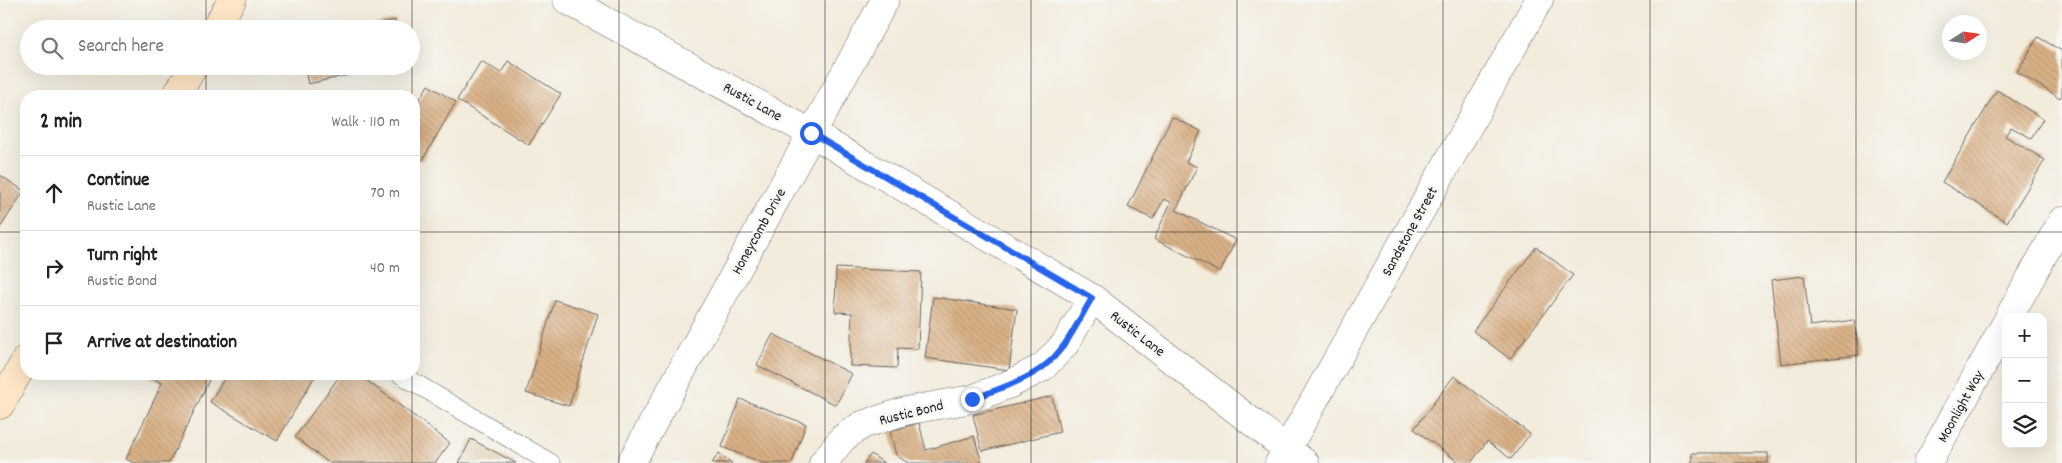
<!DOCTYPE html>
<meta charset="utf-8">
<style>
body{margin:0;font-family:Dekko,sans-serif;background:#f2f2f2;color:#222}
.controls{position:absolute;right:15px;bottom:15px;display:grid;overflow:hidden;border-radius:10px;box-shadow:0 5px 20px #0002}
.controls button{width:45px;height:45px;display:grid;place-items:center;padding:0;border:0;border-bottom:1px solid #e0e0e0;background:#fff;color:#222;font:25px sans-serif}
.compass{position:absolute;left:1942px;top:15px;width:45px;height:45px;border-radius:50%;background:#fff;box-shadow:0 5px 20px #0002;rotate:78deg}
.stop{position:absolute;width:15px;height:15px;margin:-11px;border:4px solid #2563eb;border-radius:50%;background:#fff}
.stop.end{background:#2563eb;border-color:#fff;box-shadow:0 1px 5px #0008}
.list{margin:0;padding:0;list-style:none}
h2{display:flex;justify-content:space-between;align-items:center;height:65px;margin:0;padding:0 20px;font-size:21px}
h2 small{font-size:16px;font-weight:400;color:#767676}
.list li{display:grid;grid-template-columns:32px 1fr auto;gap:15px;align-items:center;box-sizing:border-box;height:75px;padding:0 20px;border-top:1px solid #e0e0e0}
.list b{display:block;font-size:19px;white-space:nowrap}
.list p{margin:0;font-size:16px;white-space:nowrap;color:#767676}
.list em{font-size:16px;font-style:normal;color:#767676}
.icon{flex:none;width:28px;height:28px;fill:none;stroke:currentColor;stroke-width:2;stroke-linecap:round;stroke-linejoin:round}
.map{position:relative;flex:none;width:2062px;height:463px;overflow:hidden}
.search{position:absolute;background:#fff;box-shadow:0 5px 20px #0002;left:20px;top:20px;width:400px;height:55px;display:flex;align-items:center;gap:12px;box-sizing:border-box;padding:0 18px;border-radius:28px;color:#767676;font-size:19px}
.panel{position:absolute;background:#fff;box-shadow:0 5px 20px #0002;left:20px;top:90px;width:400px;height:290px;border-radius:20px}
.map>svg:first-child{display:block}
.building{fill:url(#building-back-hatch)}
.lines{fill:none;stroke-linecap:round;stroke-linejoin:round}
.service-casing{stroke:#67645f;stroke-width:19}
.minor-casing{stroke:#67645f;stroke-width:29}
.secondary-casing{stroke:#67645f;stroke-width:29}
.service{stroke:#fff;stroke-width:18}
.minor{stroke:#fff;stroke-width:28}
.secondary{stroke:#fde5c5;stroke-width:28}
.route{stroke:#2563eb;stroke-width:6}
.grid{fill:none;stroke:#1c1c1c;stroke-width:1;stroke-opacity:0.55}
.labels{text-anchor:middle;stroke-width:5;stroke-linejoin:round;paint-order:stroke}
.street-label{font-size:15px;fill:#1c1c1c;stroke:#f6f6f2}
</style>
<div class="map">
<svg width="2062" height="463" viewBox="0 0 2062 463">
<defs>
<pattern id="building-back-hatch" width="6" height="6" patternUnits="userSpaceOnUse" patternTransform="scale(1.25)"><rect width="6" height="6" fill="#d9b186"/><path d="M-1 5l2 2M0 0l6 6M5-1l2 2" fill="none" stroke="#ba9873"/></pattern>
</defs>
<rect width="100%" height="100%" fill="#f6f6f2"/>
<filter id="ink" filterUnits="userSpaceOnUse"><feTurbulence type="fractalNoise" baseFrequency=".02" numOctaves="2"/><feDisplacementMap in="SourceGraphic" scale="10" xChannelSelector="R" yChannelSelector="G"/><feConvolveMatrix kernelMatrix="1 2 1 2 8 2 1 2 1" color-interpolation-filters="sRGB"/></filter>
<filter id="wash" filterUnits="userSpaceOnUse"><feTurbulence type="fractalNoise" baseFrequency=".0096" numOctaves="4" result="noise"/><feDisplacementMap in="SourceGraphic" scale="20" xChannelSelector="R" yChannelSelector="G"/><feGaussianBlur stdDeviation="1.12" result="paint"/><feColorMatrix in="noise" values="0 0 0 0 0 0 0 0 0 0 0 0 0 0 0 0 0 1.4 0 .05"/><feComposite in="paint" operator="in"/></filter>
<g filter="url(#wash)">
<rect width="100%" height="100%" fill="#f3ebdb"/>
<g id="blocks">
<g class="building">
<path d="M 395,20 L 397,29 L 358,29 L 358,28 Z"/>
<path d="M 2038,37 L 2062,51 L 2062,95 L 2060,98 L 2017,72 Z"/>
<path d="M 481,61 L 501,73 L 508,61 L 561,94 L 529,145 L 457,100 Z"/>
<path d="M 304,66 L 376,66 L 376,69 L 308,84 Z"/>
<path d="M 428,85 L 456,102 L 422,161 L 414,156 L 414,109 Z"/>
<path d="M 1997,90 L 2043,119 L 2031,138 L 2011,127 L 2005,136 L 2045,160 L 2007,222 L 1942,182 Z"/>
<path d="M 1172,117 L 1201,131 L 1186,162 L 1197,167 L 1176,210 L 1236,240 L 1220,272 L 1154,239 L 1171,202 L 1164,199 L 1153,219 L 1128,207 Z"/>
<path d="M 0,175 L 24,191 L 0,228 Z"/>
<path d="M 1536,247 L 1573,275 L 1510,359 L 1473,331 Z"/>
<path d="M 836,268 L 921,272 L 918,349 L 898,348 L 897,368 L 850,366 L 852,313 L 835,312 Z"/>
<path d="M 1804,276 L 1810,326 L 1854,320 L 1859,355 L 1781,364 L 1771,280 Z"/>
<path d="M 933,297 L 1017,309 L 1009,370 L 925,358 Z"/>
<path d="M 555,300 L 598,314 L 569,406 L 526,393 Z"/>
<path d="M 773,334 L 852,374 L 836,405 L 757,365 Z"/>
<path d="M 150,374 L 212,374 L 169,463 L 134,463 L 126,459 L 162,383 L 149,377 Z"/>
<path d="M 227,374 L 316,374 L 277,441 L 210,402 Z"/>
<path d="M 341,374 L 358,374 L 450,443 L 435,463 L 329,463 L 295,437 Z"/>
<path d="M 1454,376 L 1530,434 L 1511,459 L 1487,441 L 1471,463 L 1460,463 L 1414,429 Z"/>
<path d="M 1052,396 L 1060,432 L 982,451 L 973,415 Z"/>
<path d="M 740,399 L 806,424 L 792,463 L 763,463 L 722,447 Z"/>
<path d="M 919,423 L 926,450 L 974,436 L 982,463 L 908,463 L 896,455 L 890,431 Z"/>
<path d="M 471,439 L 516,463 L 459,463 Z"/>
<path d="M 719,453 L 732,463 L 712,463 Z"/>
<rect x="1692" y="453" width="76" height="10"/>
<path d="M 871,454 L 884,463 L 864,463 Z"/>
</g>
</g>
</g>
<g filter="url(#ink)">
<use href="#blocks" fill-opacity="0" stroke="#67645f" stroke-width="1"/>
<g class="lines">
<g class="service-casing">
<path id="service" d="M 400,374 L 551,463"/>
</g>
<g class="minor-casing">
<g id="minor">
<path d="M 567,0 L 811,133 L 1092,298 L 1305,463"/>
<path d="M 2009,317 L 2062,221"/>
<path d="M 631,463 L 885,0"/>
<path d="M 823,463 L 843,438 L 862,425 L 905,411 L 972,399 L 1010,384 L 1043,367 L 1065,344 L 1092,298"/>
<path d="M 1279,463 L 1539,0"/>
<path d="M 1928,463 L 2006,323"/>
</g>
</g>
<g class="secondary-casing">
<g id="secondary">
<path d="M 215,29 L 232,0"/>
<path d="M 176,96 L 194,66"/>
<path d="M 0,405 L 26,359"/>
</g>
</g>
<use href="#service" class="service"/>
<use href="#minor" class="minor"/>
<use href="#secondary" class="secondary"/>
</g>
</g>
<g class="lines" filter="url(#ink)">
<path class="route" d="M 811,133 L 1092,298 C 1078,321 1066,350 1043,367 C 1025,381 993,391 972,399"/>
</g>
<path class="grid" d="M 206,0 L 206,29M 412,0 L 412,96M 619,0 L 619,463M 825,0 L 825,463M 1031,0 L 1031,463M 1237,0 L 1237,463M 1443,0 L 1443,463M 1650,0 L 1650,463M 1856,0 L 1856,463M 206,66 L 206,96M 0,232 L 26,232M 414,232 L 2062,232M 206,374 L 206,463M 412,374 L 412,463"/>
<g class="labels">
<g class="street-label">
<text transform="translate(753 101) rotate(29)" y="5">Rustic Lane</text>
<text transform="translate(758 231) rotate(-61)" y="5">Honeycomb Drive</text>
<text transform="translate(1409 231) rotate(-61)" y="5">Sandstone Street</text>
<text transform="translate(1138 333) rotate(38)" y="5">Rustic Lane</text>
<text transform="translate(1960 406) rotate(-61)" y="5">Moonlight Way</text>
<text transform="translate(911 412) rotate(-14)" y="5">Rustic Bond</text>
</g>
</g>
</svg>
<div class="controls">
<button>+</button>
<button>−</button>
<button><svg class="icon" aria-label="layers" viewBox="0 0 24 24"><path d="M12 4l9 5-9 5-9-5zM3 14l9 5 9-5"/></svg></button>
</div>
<svg class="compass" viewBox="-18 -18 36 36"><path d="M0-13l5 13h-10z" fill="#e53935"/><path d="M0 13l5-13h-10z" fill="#767676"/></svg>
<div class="stop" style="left:811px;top:133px"></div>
<div class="stop end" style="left:972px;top:399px"></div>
<div class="search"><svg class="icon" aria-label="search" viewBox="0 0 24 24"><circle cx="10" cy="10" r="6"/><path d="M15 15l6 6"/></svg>Search here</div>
<section class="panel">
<h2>2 min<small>Walk · 110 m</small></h2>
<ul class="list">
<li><svg class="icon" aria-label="ahead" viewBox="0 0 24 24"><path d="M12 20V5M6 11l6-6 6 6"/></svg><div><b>Continue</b><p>Rustic Lane</p></div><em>70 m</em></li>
<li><svg class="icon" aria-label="right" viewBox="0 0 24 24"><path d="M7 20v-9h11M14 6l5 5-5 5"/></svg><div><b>Turn right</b><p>Rustic Bond</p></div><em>40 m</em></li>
<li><svg class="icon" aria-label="arrive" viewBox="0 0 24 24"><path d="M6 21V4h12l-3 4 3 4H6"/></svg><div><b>Arrive at destination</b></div></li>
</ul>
</section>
</div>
